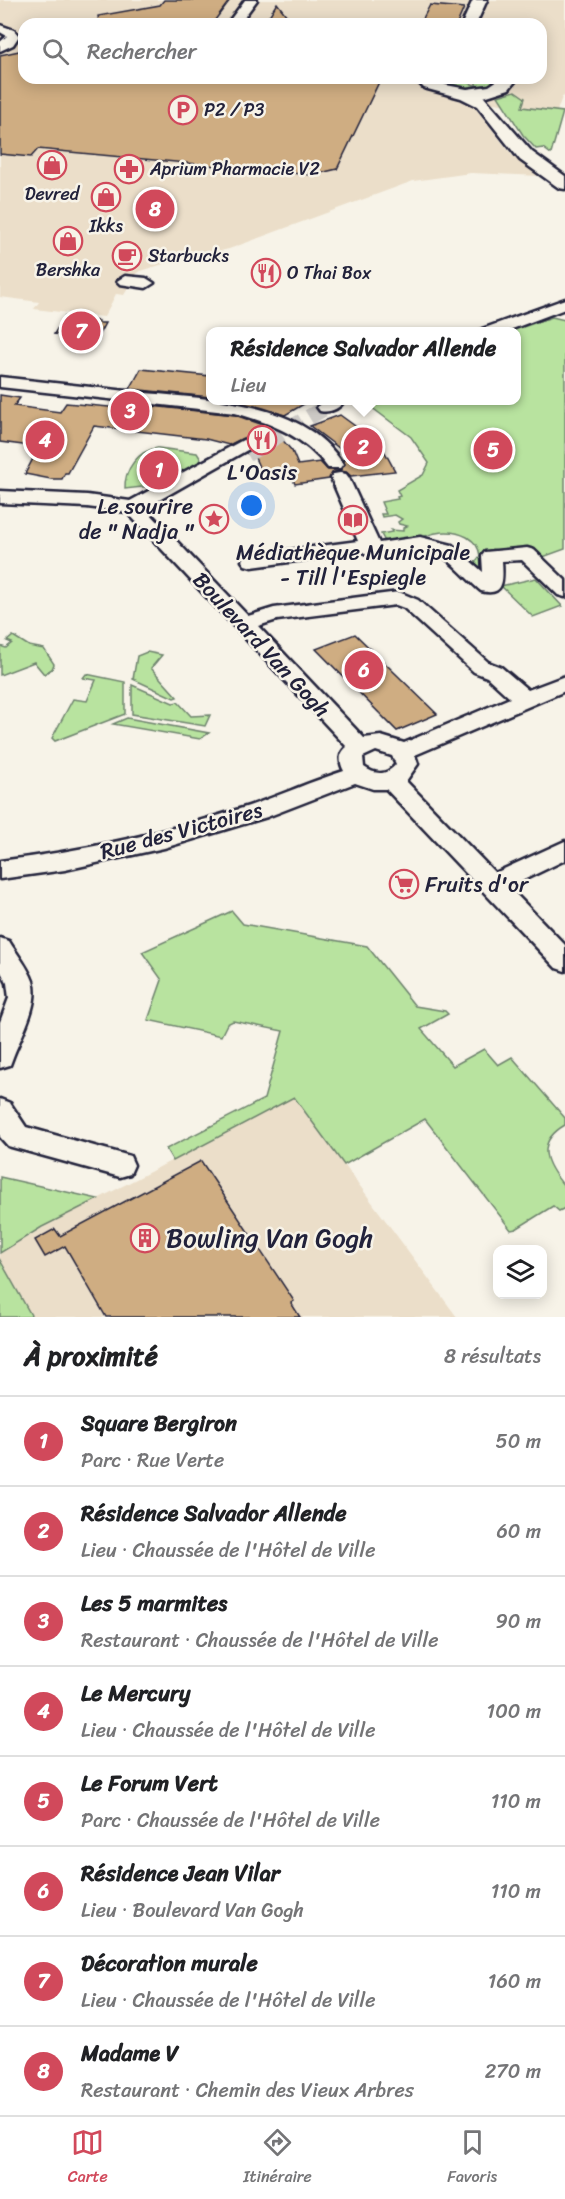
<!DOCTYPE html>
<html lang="fr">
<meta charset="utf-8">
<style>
body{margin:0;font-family:Sriracha,sans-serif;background:#f2f2f2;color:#202124}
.controls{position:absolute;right:18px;bottom:18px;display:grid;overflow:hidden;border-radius:12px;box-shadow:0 3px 15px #0003}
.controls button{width:54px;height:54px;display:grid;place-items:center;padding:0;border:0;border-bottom:2px solid #e0e0e0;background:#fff;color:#202124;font:30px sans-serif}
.you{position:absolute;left:252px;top:506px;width:21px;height:21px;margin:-15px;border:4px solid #fff;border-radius:50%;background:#1a73e8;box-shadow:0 0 0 9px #1a73e833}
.badge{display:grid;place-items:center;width:39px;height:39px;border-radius:50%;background:#d1495b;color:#fff;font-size:20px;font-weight:700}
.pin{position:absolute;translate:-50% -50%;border:3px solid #fff;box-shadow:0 2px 6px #0006}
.popup{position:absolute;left:206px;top:327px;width:315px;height:78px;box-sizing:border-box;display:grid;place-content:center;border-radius:12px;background:#fff;filter:drop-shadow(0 2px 4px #0005);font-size:20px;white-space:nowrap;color:#757577}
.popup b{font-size:22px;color:#202124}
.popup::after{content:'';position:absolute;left:50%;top:100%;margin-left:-12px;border:12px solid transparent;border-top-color:#fff}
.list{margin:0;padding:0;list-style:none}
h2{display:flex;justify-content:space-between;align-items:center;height:78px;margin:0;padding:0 24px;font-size:26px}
h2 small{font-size:20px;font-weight:400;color:#757577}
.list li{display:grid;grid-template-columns:39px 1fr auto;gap:18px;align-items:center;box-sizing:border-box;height:90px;padding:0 24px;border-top:2px solid #e0e0e0}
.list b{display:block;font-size:22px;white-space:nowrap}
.list p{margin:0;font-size:20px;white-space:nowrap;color:#757577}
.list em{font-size:20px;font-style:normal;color:#757577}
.icon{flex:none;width:33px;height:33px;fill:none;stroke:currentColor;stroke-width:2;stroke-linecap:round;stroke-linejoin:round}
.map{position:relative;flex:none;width:565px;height:1317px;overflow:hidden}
.search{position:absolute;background:#fff;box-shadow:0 3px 15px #0003;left:18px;right:18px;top:18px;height:66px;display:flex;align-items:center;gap:15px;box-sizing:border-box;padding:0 21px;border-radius:18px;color:#757577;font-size:22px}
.sheet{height:798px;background:#fff}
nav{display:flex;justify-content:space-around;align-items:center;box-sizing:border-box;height:84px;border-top:2px solid #e0e0e0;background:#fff;font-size:16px;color:#757577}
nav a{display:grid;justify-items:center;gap:3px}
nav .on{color:#d1495b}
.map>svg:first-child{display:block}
.built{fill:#ebdec9;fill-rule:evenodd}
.green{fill:#b8e39f;stroke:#6d826d;stroke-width:1.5}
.building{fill:#cfad82;stroke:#22223b;stroke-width:1.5}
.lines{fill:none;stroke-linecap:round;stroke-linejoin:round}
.minor-tunnel{stroke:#ccc9c5;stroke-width:16;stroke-dasharray:16 8;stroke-linecap:butt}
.minor-casing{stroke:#22223b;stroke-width:5}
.major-casing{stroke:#22223b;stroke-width:5}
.minor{fill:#f7f3e8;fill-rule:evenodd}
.major{fill:#f7f3e8;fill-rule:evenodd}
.labels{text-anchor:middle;stroke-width:5;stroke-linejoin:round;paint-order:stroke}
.far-poi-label{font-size:18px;fill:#22223b;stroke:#f7f3e8;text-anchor:start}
.poi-label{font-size:22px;fill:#22223b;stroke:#f7f3e8}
.street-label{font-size:22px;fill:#22223b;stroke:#f7f3e8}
.near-poi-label{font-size:27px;fill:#22223b;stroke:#f7f3e8;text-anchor:start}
</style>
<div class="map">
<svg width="565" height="1317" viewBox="0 0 565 1317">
<rect width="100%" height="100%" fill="#f7f3e8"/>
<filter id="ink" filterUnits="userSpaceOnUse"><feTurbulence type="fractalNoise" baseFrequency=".0167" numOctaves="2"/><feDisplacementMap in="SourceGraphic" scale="12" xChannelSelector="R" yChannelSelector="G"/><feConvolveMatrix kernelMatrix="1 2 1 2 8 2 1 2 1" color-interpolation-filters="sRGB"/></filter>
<g filter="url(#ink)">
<g class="built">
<path d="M 0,0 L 565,0 L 565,96 L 562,97 L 557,111 L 469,100 L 512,155 L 540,176 L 471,173 L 413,181 L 229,249 L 203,255 L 195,254 L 138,272 L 124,295 L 116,294 L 104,317 L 34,309 L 39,302 L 0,297 ZM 24,24 L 541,24 L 541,78 L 24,78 Z"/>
<path d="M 294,1097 L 457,1317 L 32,1317 L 0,1260 L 0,1253 L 42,1228 Z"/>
</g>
<g class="green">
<path d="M 434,78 L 451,78 L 445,82 L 462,80 L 477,86 L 474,78 L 498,78 C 484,95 449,90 434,78 Z"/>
<path d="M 515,91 L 525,98 L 522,107 L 563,112 L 551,154 L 543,148 L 536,149 L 523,135 L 498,96 Z"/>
<path d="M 552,317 L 565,320 L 565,549 L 532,561 L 524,554 L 492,549 L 485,576 L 473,565 L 480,556 C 479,547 475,542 467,537 C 441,523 414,541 390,551 L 381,534 L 392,532 L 391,530 L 403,531 L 403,528 L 407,526 L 399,524 L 398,522 L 402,519 L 395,515 L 382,517 L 381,514 L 386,514 L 381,502 L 398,499 L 397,497 L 400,496 L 397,490 L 423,475 L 429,463 L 411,437 L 363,401 L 516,400 L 516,332 L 511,331 Z"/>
<path d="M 158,448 L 197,453 L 202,461 L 174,480 L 160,485 L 125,489 C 124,470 138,450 158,448 Z"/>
<path d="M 536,578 L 562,606 L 533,617 L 501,586 Z"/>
<path d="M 13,636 L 29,646 L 44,649 L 54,664 L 52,669 L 44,674 L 34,662 L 0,675 L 0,646 L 6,648 L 12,643 L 7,641 Z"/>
<path d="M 147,652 L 162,655 L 151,668 L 177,697 L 174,698 L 133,679 L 137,656 Z"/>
<path d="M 86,674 L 125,682 L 125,714 L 55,741 L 52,738 L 73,699 L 87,701 L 96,680 L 83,678 Z"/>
<path d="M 132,685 L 173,703 L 178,702 L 191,716 L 210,715 L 205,726 L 132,714 Z"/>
<path d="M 127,718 L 209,733 L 200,739 L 113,724 Z"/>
<path d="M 232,911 L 243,924 L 367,946 L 415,1006 L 445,1011 L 448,1014 L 421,1029 L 453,1066 L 484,1049 L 498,1065 L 512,1057 L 565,1118 L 565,1125 C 534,1143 546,1165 565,1187 L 565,1208 L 559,1211 L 553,1206 L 516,1229 L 511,1230 L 425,1119 L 344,1165 L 294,1097 L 173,1161 L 166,1149 L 264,1099 L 283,1031 L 233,1021 L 227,1024 L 221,1036 L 148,1020 L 162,980 L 142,952 Z"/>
<path d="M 0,1177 L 98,1199 L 42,1227 L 0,1253 Z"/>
<path d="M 0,1260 L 32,1317 L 0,1317 Z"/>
</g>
<g class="building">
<path d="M 164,0 L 230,0 L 212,24 L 99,24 L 98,16 L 160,5 Z"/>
<path d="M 277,3 L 293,24 L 264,24 Z"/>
<path d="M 430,5 L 464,8 L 457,24 L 420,24 Z"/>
<path d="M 24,50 L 24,78 L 371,78 L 379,82 L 337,169 L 312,175 L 38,149 L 31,157 L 0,154 L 0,55 Z"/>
<path d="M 64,317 L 99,321 L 98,323 L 105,323 L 97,338 L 54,334 Z"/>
<path d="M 141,369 L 210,376 L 210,397 L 130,389 Z"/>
<path d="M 0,395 L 20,398 L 14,406 L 60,412 L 66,403 L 120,408 L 123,403 L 235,415 L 266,426 L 250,435 L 253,443 L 249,439 L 243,438 L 229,445 L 206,439 L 94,426 L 68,473 L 65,473 L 62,479 L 51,479 L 25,474 L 39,447 L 0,442 Z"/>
<path d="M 231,400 L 311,400 L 285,415 Z"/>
<path d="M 340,415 L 381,445 L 395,471 L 351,476 L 346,472 L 340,471 L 332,473 L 329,479 L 295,484 L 291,475 L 274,475 L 264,469 L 260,469 L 255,458 L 246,453 L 254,445 L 280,437 L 292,451 L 298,465 L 320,462 L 328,470 L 340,470 L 345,464 L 342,460 L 352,458 L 310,426 Z"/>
<path d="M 355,634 L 437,714 L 397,731 L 316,649 Z"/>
<path d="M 201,1161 L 294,1301 L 291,1303 L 300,1317 L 106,1317 L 65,1246 L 45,1257 L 35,1240 L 55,1229 L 60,1236 Z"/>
</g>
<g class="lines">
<path class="minor-tunnel" d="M 247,454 L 326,407"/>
<g class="minor-casing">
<g id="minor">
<path d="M 245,0 L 257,0 L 239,24 L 227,24 Z"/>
<path d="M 0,25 L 14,30 L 19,36 L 13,45 L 0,51 L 0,42 L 7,36 L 0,32 Z"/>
<path d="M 125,276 L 146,278 L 154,283 L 146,288 L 120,284 L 117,281 Z"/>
<path d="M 565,299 L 565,309 L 504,332 L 480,332 L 482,329 Z"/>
<path d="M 0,377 C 45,382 91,387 136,392 C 203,399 303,399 343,464 L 340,468 L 328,468 C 306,437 271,423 235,413 L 0,387 Z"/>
<path d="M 324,400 L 345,400 C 339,409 330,413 320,411 L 317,407 Z"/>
<path d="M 243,440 L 249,441 L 252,445 L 249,449 L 145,508 L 248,616 L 274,608 L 399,592 L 418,600 L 488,662 L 501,667 L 528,690 L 565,676 L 565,691 L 415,755 L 418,764 L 406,781 L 495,873 L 565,841 L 565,860 L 509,887 L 565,945 L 565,971 L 556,968 L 386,789 L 373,789 L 355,783 L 267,817 L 164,848 L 65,870 L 0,879 L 0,861 C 85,851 168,832 249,806 C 281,795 312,781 344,771 C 339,762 339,753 347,747 L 127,512 L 87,507 L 0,503 L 0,491 L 87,495 L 130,501 ZM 396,605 L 404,608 L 474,672 L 487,677 L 510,698 L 404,743 L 381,736 L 364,738 L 258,626 L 277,620 ZM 376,751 L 392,756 L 396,764 C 387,776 375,775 364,767 L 363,757 Z"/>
<path d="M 340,473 L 346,474 L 349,478 L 379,543 L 420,537 L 452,545 L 483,572 L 482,556 L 485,552 L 527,548 L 534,550 L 565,580 L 565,597 L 558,595 L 522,560 L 502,561 C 503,579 505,597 481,591 C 469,581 451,560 438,553 C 416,542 378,564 363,552 L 252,567 L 245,565 L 242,561 L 245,557 L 252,555 L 358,541 L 331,478 L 334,474 Z"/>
<path d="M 0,938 L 9,941 C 17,954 28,967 33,981 C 40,1004 21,1036 13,1057 L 10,1065 L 0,1068 L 0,1022 L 9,998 L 7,983 L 0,970 Z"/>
<path d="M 0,1099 L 10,1103 L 26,1127 L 130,1156 L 134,1165 L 130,1174 L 120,1177 L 8,1146 L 0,1137 Z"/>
</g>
</g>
<g class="major-casing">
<g id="major">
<path d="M 473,0 L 487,0 L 476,24 L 462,24 Z"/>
<path d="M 414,78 L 432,78 L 446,85 L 467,89 L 489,86 L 501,78 L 518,78 L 509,89 L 484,97 L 532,152 L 565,176 L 565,189 L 559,188 L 520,160 L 477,106 L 461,98 L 424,88 Z"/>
</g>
</g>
<use href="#minor" class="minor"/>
<use href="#major" class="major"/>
</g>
</g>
<defs>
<g id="parking-ring" transform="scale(1.5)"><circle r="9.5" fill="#f7f3e8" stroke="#d1495b" stroke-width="1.5"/><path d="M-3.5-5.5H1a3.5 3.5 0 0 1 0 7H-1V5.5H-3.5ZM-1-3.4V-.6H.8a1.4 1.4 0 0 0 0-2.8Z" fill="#d1495b"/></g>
<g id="shop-ring" transform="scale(1.5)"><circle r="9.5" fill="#f7f3e8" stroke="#d1495b" stroke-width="1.5"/><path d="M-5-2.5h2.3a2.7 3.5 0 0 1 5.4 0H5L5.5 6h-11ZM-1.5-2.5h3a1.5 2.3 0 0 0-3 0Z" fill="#d1495b"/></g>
<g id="pharmacy-ring" transform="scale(1.5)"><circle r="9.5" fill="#f7f3e8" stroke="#d1495b" stroke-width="1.5"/><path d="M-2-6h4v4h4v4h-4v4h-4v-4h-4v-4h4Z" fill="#d1495b"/></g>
<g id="cafe-ring" transform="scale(1.5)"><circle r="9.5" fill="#f7f3e8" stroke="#d1495b" stroke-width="1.5"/><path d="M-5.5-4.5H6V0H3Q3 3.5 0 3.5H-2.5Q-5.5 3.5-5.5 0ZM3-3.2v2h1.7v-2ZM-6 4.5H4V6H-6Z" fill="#d1495b"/></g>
<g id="restaurant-ring" transform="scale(1.5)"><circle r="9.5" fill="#f7f3e8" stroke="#d1495b" stroke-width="1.5"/><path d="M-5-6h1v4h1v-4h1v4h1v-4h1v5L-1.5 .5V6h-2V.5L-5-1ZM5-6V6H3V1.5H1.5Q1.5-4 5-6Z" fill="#d1495b"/></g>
<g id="sight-ring" transform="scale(1.5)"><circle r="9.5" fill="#f7f3e8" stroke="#d1495b" stroke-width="1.5"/><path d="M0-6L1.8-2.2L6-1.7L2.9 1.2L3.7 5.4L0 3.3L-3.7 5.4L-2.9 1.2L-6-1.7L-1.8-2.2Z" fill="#d1495b"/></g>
<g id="library-ring" transform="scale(1.5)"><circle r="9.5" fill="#f7f3e8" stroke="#d1495b" stroke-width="1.5"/><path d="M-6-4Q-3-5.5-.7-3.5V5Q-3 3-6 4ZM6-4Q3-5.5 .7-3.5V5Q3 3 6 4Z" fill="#d1495b"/></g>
<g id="supermarket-ring" transform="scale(1.5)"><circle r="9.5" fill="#f7f3e8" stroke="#d1495b" stroke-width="1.5"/><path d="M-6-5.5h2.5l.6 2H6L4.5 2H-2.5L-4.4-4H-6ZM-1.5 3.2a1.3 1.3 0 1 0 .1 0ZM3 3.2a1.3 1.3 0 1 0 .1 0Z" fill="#d1495b"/></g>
<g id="building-ring" transform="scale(1.5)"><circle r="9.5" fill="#f7f3e8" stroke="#d1495b" stroke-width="1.5"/><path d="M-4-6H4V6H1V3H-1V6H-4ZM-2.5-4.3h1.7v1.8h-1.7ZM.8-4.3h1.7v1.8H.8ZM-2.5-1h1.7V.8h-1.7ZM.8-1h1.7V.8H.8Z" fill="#d1495b"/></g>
</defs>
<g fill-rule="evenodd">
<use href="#parking-ring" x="183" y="110"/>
<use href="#shop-ring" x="52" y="165"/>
<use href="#pharmacy-ring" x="129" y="169"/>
<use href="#shop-ring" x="106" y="197"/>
<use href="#shop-ring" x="68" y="241"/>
<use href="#cafe-ring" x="127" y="256"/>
<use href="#restaurant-ring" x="266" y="273"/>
<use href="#restaurant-ring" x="262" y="440"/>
<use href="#sight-ring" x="214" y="519"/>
<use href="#library-ring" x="353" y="520"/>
<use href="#supermarket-ring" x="404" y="884"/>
<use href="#building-ring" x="145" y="1238"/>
</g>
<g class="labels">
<g class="far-poi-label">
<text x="204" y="116">P2 / P3</text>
<text x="150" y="175">Aprium Pharmacie V2</text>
<text x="52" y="200" text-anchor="middle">Devred</text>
<text x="106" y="232" text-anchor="middle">Ikks</text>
<text x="148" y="262">Starbucks</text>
<text x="68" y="276" text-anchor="middle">Bershka</text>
<text x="287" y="279">O Thai Box</text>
</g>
<g class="poi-label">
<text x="262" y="480">L'Oasis</text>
<text x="193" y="514" text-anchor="end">Le sourire<tspan x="193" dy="25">de " Nadja "</tspan></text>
<text x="353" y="560">Médiathèque Municipale<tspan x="353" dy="25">- Till l'Espiegle</tspan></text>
<text x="425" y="892" text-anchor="start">Fruits d'or</text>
</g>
<g class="street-label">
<text transform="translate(262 644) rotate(47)" y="8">Boulevard Van Gogh</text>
<text transform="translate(181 830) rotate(-15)" y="8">Rue des Victoires</text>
</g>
<g class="near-poi-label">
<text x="166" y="1247">Bowling Van Gogh</text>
</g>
</g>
</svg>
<div class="controls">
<button><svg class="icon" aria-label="layers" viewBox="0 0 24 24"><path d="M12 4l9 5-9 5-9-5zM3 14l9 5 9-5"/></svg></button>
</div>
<div class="you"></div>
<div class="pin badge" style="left:159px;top:470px">1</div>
<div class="pin badge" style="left:363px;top:447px">2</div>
<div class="popup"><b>Résidence Salvador Allende</b>Lieu</div>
<div class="pin badge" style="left:130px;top:411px">3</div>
<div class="pin badge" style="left:45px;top:440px">4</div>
<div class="pin badge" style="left:493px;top:450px">5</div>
<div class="pin badge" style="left:364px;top:670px">6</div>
<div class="pin badge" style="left:81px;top:331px">7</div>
<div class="pin badge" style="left:155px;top:209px">8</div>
<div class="search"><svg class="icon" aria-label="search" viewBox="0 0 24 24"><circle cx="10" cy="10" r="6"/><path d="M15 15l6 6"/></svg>Rechercher</div>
</div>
<section class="sheet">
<h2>À proximité<small>8 résultats</small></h2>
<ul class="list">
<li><span class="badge">1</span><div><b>Square Bergiron</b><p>Parc · Rue Verte</p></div><em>50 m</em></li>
<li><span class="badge">2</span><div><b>Résidence Salvador Allende</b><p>Lieu · Chaussée de l'Hôtel de Ville</p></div><em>60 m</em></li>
<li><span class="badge">3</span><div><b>Les 5 marmites</b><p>Restaurant · Chaussée de l'Hôtel de Ville</p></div><em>90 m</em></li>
<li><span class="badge">4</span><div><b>Le Mercury</b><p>Lieu · Chaussée de l'Hôtel de Ville</p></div><em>100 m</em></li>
<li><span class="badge">5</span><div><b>Le Forum Vert</b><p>Parc · Chaussée de l'Hôtel de Ville</p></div><em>110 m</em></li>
<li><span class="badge">6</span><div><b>Résidence Jean Vilar</b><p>Lieu · Boulevard Van Gogh</p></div><em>110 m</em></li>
<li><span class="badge">7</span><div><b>Décoration murale</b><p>Lieu · Chaussée de l'Hôtel de Ville</p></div><em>160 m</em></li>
<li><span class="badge">8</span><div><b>Madame V</b><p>Restaurant · Chemin des Vieux Arbres</p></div><em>270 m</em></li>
</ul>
</section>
<nav>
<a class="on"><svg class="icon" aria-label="map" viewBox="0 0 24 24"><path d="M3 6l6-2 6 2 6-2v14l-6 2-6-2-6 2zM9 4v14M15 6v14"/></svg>Carte</a>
<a><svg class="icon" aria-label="directions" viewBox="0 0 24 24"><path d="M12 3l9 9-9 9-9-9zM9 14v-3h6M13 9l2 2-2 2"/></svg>Itinéraire</a>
<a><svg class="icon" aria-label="saved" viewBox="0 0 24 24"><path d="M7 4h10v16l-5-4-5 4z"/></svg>Favoris</a>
</nav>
